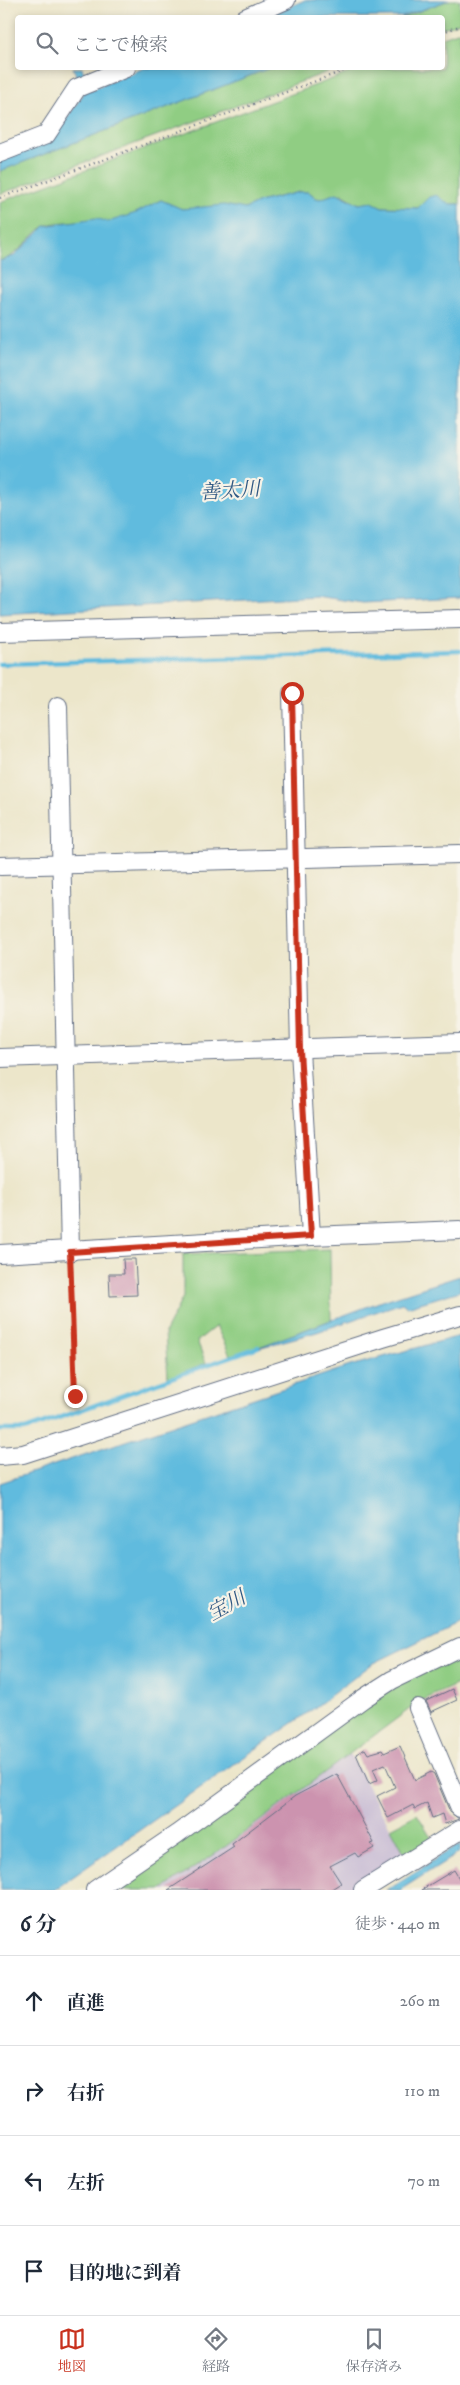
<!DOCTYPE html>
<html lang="ja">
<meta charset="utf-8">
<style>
body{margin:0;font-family:"IM FELL DW Pica","Noto Serif JP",serif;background:#f2f2f3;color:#1f2937}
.stop{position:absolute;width:15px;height:15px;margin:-11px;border:4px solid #c8321e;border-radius:50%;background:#fff}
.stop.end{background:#c8321e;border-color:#fff;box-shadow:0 1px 5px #0008}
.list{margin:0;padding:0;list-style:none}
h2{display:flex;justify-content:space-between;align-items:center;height:65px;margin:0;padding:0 20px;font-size:21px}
h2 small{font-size:16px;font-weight:400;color:#747a83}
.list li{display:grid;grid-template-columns:32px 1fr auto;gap:15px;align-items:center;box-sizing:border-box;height:90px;padding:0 20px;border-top:1px solid #e0e1e3}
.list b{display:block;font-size:19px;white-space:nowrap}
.list em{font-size:16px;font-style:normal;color:#747a83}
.icon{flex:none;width:28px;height:28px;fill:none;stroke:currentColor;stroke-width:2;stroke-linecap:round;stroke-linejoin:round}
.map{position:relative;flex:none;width:460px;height:1890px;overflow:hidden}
.search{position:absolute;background:#fff;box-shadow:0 2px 8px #0003;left:15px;right:15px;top:15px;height:55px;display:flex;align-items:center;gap:12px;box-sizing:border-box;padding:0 18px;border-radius:5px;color:#747a83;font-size:19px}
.sheet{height:425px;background:#fff}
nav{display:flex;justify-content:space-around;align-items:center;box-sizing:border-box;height:70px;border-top:1px solid #e0e1e3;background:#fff;font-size:14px;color:#747a83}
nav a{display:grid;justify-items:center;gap:2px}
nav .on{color:#c8321e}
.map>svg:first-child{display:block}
.industrial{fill:#cbbfd5}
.green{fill:#90cd83;stroke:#567e70}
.water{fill:#61bbde;stroke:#3e759e}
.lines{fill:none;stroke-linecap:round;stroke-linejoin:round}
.stream{stroke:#61bbde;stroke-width:4.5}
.building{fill:#cc93af}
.minor-casing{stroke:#646f84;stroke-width:20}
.path{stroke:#646f84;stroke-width:2.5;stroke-dasharray:1 4;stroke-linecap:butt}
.minor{stroke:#fff;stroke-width:18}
.route{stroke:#c8321e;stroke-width:6}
.labels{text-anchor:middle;stroke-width:4.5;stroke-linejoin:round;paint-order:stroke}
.water-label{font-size:20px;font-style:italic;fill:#305984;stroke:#f7f3e8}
</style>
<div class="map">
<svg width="460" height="1890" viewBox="0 0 460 1890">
<rect width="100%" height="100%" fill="#f7f3e8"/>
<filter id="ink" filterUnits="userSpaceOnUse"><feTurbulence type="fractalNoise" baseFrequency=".02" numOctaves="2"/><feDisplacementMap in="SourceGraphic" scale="10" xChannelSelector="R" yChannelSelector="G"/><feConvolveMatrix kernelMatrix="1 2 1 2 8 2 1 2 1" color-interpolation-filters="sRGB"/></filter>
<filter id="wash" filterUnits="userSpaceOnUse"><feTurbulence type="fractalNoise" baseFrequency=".0096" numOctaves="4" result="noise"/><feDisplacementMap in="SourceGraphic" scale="20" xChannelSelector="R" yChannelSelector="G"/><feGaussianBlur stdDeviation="1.12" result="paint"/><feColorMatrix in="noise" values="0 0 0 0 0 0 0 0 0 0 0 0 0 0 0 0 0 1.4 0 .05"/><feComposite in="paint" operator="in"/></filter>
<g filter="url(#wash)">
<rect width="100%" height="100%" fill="#ece6ca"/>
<path class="industrial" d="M 350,1754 L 406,1856 L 352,1890 L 161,1890 L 221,1850 L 298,1791 Z"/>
<g class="green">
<path d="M 449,0 L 460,0 L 460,22 L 443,28 L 442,18 L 402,18 Z"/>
<path d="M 460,31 L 460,204 L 449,204 L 429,197 L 418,208 L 382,207 L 373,203 L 359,204 L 342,194 L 320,199 L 316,198 L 309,192 L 299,192 L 259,202 L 245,209 L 182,209 L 161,200 C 145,208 126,221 107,222 C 93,222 57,220 45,226 C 29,236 19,256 0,261 L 0,202 L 362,68 L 442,68 L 443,37 Z"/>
<path d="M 270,68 L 338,68 L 0,194 L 0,171 Z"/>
<path d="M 330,1249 L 331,1320 L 254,1349 L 230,1355 L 216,1326 L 197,1341 L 206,1363 L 168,1378 L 165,1332 L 183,1297 L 183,1254 Z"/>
<path d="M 460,1651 L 460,1683 L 419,1702 L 221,1850 L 161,1890 L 103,1890 L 364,1703 Z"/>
<path d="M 417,1814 L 433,1840 L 406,1856 L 391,1828 Z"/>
</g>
<g class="water">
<path d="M 305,0 L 449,0 L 402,17 L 263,18 Z"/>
<path d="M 73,68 L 82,68 L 91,90 L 144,68 L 270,68 L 0,171 L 0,161 L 51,142 L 84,93 Z"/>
<path d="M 299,192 L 309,192 L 316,198 L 320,199 L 337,193 L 359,204 L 372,202 L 382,207 L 418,208 L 429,197 L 436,195 L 449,204 L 460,204 L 460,598 L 363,603 L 316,596 L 0,614 L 0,261 L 14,256 L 45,226 L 50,225 L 96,218 L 108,222 L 136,213 L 161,200 L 182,209 L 224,205 L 245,209 L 259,202 Z"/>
<path d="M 460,1276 L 460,1291 L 407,1307 L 402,1303 L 317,1332 L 254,1349 L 382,1301 Z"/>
<path d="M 460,1336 L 460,1621 L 372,1664 L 313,1709 L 54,1890 L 0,1890 L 0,1483 L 350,1366 Z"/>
<path d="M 460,1844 L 460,1852 L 400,1890 L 386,1890 Z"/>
</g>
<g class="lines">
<g class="stream">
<path d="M 0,664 L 460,651"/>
<path d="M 0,1430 L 25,1430 L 258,1347"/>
</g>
</g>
<g id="blocks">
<g class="building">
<path d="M 123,1259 L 135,1259 L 137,1295 L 110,1296 L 109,1274 L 124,1274 Z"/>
<path d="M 452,1689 L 457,1700 L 431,1712 L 426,1701 Z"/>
<path d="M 400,1746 L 415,1780 L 431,1772 L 434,1774 L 450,1812 L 459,1819 L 445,1824 L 442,1814 L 432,1818 L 427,1803 L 415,1809 L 413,1805 L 388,1818 L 377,1796 L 395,1787 L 385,1764 L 373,1769 L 378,1780 L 369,1784 L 356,1754 L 365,1749 L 368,1754 L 382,1750 L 384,1753 Z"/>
<path d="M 337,1774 L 374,1843 L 371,1844 L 374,1848 L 358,1857 L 355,1853 L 330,1866 L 341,1883 L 330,1890 L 168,1890 L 234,1847 L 232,1844 L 295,1796 Z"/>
<path d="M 454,1870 L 460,1880 L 460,1890 L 421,1890 Z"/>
</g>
</g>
</g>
<g filter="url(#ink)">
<use href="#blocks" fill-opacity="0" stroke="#646f84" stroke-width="1"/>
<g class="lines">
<g class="minor-casing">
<g id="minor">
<path d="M 245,18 L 286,0"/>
<path d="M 0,153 L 46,135 L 77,88 L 126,68"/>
<path d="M 0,632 L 460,619"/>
<path d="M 292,693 L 300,1050 L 311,1236"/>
<path d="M 58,706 L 70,1252"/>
<path d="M 0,866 L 460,854"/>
<path d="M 0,1058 L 460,1043"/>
<path d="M 0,1254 L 311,1236 L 460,1230"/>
<path d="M 0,1456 L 23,1454 L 383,1338 L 460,1315"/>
<path d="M 418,1708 L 460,1808"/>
<path d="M 95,1890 L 177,1834 L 364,1698 L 392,1680 L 460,1647"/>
<path d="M 363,1890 L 460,1830"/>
</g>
</g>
<g class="path">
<path d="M 442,32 L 460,26"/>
<path d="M 0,198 L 351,68"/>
<path d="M 71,1266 L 75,1396"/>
</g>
<use href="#minor" class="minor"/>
</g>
</g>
<g class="lines" filter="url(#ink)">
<path class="route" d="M 75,1396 L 70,1252 L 311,1236 L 300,1050 L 292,693"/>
</g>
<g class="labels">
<g class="water-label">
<text transform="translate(230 490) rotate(-4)" y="7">善太川</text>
<text transform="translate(226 1605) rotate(-29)" y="7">宝川</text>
</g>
</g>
</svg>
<div class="stop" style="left:292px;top:693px"></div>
<div class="stop end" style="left:75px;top:1396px"></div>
<div class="search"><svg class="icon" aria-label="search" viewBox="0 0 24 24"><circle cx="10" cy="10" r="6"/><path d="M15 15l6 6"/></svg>ここで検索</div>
</div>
<section class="sheet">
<h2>6 分<small>徒歩 · 440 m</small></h2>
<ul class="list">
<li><svg class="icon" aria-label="ahead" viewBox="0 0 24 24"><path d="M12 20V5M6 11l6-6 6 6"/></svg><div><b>直進</b></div><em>260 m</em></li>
<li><svg class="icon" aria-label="right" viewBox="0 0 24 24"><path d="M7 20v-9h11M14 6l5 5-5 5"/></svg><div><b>右折</b></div><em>110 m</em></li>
<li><svg class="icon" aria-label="left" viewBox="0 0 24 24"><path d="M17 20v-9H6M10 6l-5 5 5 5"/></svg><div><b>左折</b></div><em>70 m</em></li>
<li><svg class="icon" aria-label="arrive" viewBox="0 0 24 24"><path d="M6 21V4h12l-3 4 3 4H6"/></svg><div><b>目的地に到着</b></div></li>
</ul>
</section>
<nav>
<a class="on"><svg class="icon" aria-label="map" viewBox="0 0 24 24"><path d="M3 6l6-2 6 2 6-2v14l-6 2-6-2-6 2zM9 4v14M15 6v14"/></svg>地図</a>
<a><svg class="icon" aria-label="directions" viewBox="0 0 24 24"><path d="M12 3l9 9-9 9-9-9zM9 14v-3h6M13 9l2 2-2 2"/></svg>経路</a>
<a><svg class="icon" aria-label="saved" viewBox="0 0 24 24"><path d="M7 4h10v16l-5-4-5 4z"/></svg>保存済み</a>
</nav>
